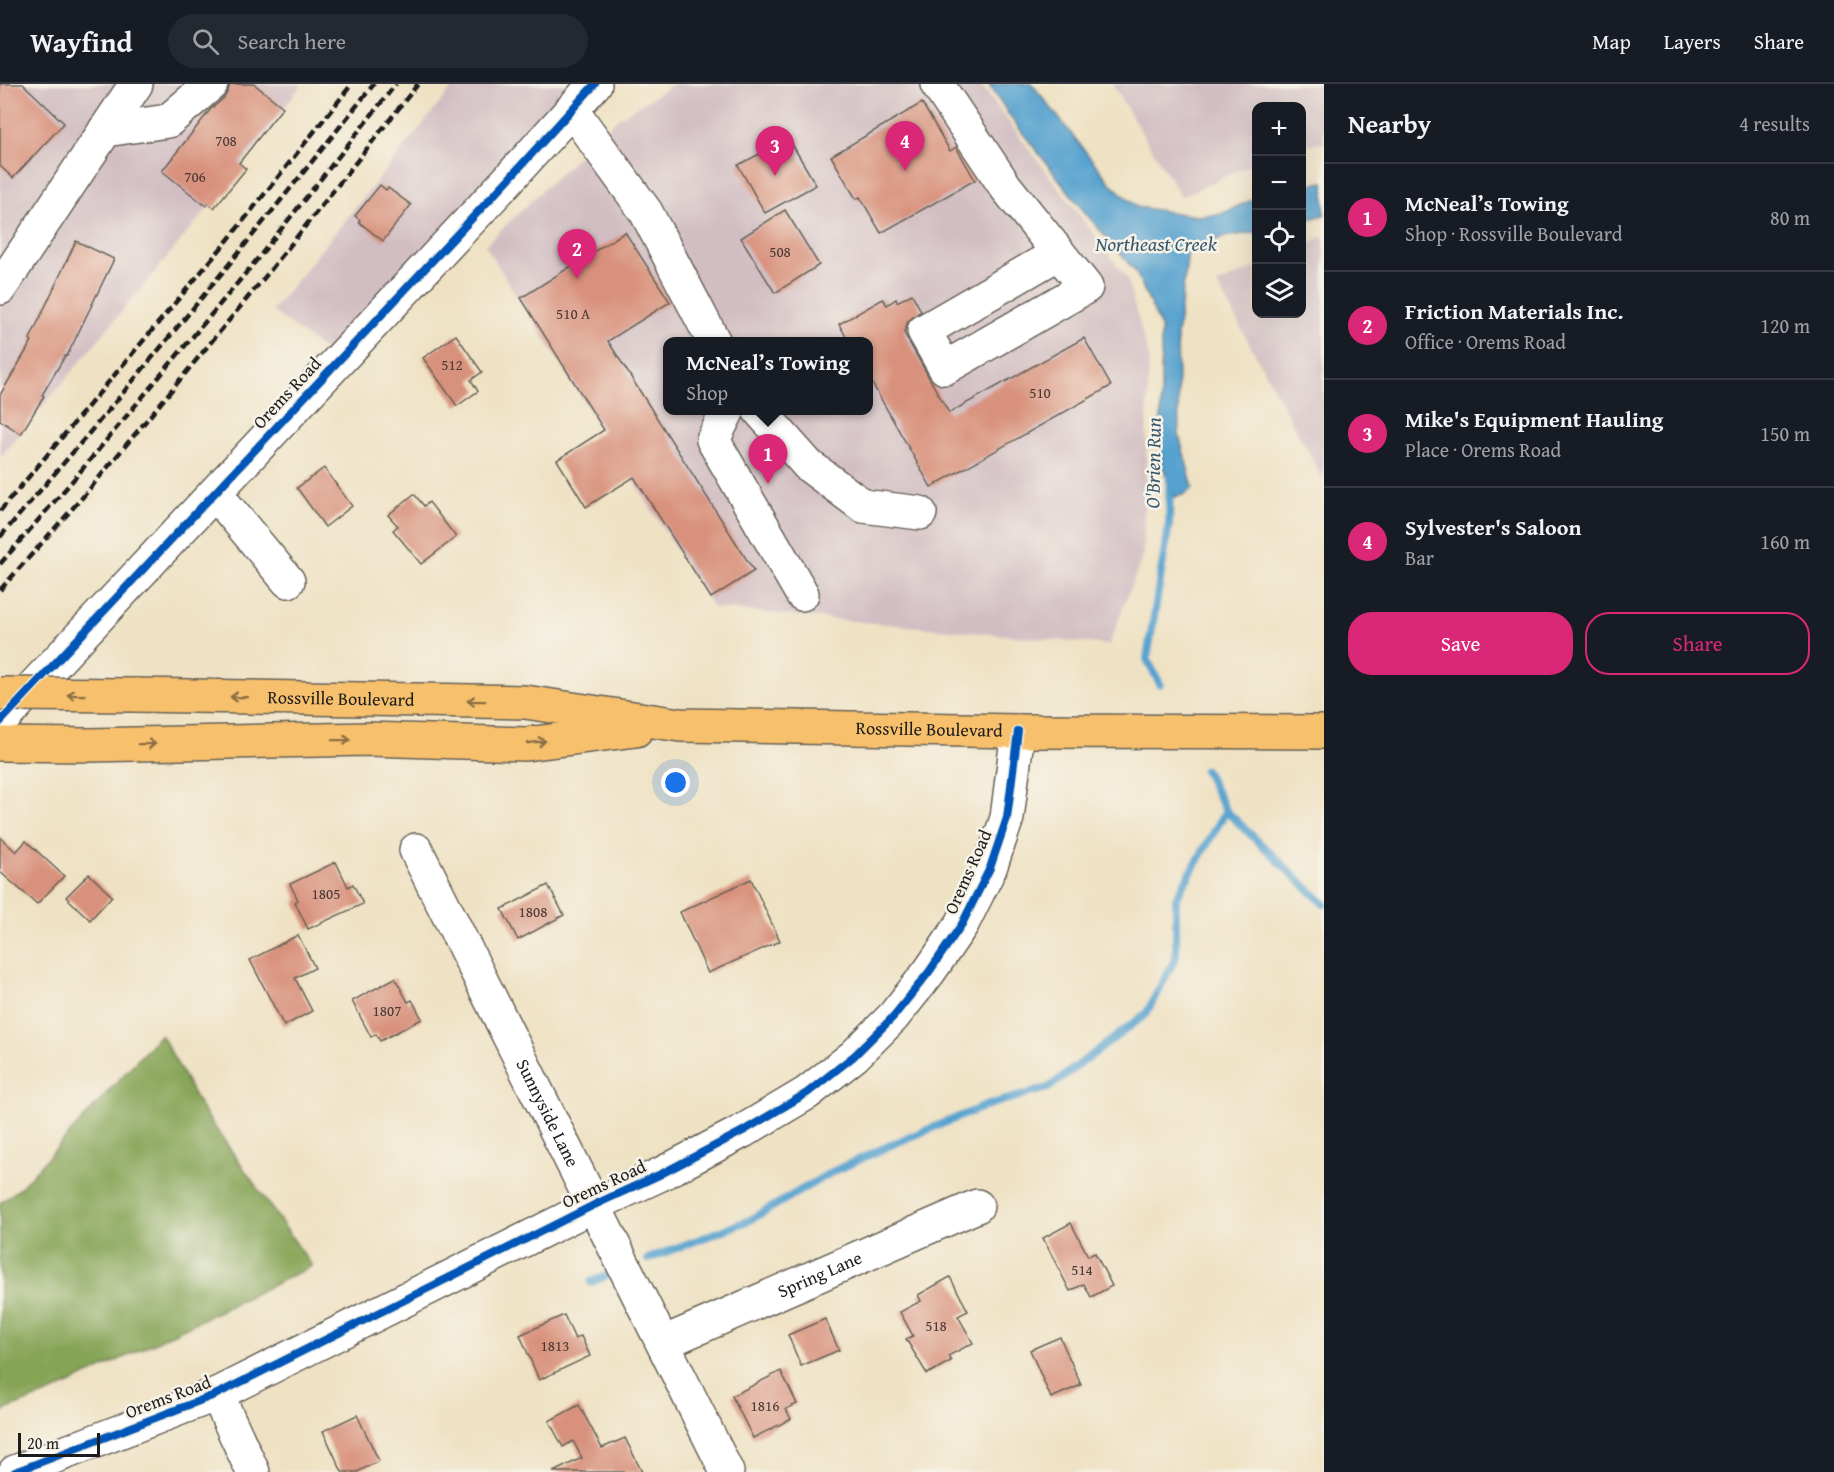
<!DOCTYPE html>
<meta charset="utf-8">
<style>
body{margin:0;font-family:"Gentium Book Plus",serif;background:#242831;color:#f1f3f6}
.controls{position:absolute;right:18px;top:18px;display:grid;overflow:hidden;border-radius:12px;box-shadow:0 6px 24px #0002}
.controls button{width:54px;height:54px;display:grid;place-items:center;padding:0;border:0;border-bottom:2px solid #363941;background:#171b24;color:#f1f3f6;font:30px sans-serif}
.scale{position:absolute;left:18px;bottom:15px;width:82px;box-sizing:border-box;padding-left:6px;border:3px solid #1c1c1c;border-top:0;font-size:16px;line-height:21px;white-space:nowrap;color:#1c1c1c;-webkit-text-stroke:4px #f7f3e8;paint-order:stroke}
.you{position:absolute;left:676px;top:699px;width:21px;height:21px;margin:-15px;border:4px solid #fff;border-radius:50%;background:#1a73e8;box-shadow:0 0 0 9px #1a73e833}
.badge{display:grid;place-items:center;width:39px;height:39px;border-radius:50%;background:#db2777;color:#fff;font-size:20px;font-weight:700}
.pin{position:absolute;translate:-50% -50px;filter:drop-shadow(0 2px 3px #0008)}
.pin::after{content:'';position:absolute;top:32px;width:21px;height:18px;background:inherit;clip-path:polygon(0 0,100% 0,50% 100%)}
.popup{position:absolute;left:663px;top:253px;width:210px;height:78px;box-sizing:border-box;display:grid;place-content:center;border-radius:12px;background:#171b24;filter:drop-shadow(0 2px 4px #0005);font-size:20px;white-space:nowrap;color:#9ea1a6}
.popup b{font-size:22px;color:#f1f3f6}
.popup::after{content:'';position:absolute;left:50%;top:100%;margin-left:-12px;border:12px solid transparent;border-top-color:#171b24}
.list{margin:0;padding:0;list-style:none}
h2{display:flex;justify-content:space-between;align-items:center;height:78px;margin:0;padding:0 24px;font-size:26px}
h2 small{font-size:20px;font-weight:400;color:#9ea1a6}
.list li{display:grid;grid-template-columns:39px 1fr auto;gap:18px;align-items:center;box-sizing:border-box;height:108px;padding:0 24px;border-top:2px solid #363941}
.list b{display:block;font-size:22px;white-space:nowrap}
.list p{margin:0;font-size:20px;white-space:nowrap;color:#9ea1a6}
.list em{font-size:20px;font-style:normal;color:#9ea1a6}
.actions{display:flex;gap:12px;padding:18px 24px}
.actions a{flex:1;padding:14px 0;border:2px solid #db2777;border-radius:24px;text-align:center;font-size:21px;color:#db2777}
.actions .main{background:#db2777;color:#fff}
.icon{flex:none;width:33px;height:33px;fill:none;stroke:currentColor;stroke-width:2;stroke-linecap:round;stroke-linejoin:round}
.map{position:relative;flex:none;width:1324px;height:1388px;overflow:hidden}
header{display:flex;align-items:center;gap:36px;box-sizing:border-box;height:84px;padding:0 30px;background:#171b24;border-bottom:2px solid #363941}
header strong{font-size:28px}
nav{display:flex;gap:33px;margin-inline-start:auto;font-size:21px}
.search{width:420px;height:54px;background:#242831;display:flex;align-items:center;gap:15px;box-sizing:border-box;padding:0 21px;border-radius:33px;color:#9ea1a6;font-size:22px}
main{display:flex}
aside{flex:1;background:#171b24}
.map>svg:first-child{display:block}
.industrial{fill:#d2bec2;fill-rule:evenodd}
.forest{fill:#86a456;stroke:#516039;stroke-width:1.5}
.water{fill:#57a2cf;stroke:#3a5f76;stroke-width:1.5}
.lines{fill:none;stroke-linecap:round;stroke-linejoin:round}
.stream{stroke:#57a2cf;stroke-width:8}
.building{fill:#d8917c}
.minor-casing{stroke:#666157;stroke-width:36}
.major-casing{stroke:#666157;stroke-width:36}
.minor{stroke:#fff;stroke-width:33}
.major{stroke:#f7c06c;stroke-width:33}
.rail{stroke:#1c1c1c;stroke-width:4.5;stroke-dasharray:9 4.5;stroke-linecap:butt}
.major-bridge-casing{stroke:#666157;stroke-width:36;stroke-linecap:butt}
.major-bridge{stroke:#f7c06c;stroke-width:33}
.cycleway-casing{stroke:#f7f3e8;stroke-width:11}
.cycleway{stroke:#0057b8;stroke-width:8}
.oneway{stroke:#8a6e44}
.labels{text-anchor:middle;stroke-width:5;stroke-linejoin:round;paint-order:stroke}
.number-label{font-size:15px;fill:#4b3934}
.street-label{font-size:18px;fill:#1c1c1c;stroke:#f7f3e8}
.water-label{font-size:20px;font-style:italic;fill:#37586d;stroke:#f7f3e8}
</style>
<header>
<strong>Wayfind</strong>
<div class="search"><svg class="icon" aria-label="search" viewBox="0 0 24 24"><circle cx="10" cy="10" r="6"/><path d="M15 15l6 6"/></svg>Search here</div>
<nav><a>Map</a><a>Layers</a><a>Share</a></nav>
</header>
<main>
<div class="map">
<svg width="1324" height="1388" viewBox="0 0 1324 1388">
<rect width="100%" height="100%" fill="#f7f3e8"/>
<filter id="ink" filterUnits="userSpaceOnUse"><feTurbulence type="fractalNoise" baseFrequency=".0167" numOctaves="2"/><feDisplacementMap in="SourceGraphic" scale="12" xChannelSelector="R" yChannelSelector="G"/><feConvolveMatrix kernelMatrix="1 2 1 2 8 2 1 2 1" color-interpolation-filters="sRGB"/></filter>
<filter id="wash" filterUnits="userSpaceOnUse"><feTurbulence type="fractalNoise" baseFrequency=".008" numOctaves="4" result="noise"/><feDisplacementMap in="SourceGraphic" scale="24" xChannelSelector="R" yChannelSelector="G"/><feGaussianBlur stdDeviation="1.35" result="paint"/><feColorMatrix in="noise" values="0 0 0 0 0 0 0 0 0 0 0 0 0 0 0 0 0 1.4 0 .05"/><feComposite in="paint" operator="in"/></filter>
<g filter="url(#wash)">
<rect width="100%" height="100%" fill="#efe2c4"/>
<g class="industrial">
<path d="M 0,0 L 302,0 L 222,107 L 0,374 Z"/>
<path d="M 455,0 L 574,0 L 327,268 L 272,227 Z"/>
<path d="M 674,0 L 980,0 L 1127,194 L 1149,274 L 1143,471 L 1109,561 L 713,524 L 485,161 L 617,35 ZM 668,258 L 868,258 L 868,326 L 668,326 Z"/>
<path d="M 1112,0 L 1324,0 L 1324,59 L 1302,61 L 1302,22 L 1256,22 L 1256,78 L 1181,113 Z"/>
<path d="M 1324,152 L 1324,397 L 1217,200 L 1256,183 L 1256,230 L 1302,230 L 1302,162 Z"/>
</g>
<path class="forest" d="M 161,950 L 202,1025 L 312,1182 L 57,1306 L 0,1328 L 0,1119 L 20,1104 Z"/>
<g class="water">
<path d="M 989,0 L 1032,0 L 1111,100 L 1137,123 L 1196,132 L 1221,130 L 1256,114 L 1256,148 L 1224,153 L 1188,167 L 1177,251 L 1179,351 L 1193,404 L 1185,410 L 1175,413 L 1161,379 L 1161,244 L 1136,188 L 1087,131 L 1011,34 Z"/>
<path d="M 1324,98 L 1324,131 L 1302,137 L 1302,102 Z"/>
</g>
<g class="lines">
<g class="stream">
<path d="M 1160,600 L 1147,575 L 1169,440 L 1170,388"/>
<path d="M 1205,686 L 1226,727 L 1324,820"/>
<path d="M 648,1175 L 750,1136 L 832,1088 L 893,1060 L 988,1021 L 1048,1004 L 1146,930 L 1176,873 L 1176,814 L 1226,727"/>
<path d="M 591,1198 L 606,1192"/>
</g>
</g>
<g id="blocks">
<g class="building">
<path d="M 0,0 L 23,0 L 64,39 L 13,94 L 0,82 Z"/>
<path d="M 230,0 L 254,0 L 283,23 L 239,79 L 246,85 L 214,124 L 208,119 L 206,122 L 162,87 L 210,26 L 224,14 L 228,7 Z"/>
<path d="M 922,19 L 950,67 L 956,63 L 975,96 L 881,149 L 860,113 L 856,115 L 831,72 Z"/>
<path d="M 789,55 L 816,101 L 765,129 L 738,81 Z"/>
<path d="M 380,101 L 386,106 L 388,104 L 411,121 L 383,157 L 359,138 L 360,136 L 355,132 Z"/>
<path d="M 785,126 L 819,181 L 775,209 L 741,154 Z"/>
<path d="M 625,148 L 670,218 L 608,257 L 754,487 L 711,514 L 634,393 L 586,423 L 557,376 L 604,346 L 521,214 Z"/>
<path d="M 76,157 L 114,175 L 67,272 L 65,272 L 42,311 L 44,312 L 21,350 L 0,336 L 0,311 L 32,257 L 30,255 Z"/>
<path d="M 912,210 L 921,227 L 908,237 L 904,249 L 949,329 L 1084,254 L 1111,302 L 931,403 L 868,292 L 868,258 L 849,258 L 839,240 L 883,215 L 887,221 L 896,215 L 897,218 Z"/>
<path d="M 456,251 L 482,288 L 471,296 L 478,307 L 457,322 L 423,274 Z"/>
<path d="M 324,384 L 352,422 L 325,443 L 297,404 Z"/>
<path d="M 414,410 L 424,422 L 429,418 L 456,453 L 421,480 L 393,446 L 398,442 L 388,431 Z"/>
<path d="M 0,753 L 16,768 L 26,757 L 64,792 L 37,820 L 0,788 Z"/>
<path d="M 336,778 L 348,803 L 353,800 L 363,820 L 308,845 L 295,818 L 298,816 L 290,800 Z"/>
<path d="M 89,790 L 112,812 L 90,836 L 66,813 Z"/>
<path d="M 751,795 L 780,857 L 708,889 L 680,828 Z"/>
<path d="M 548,801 L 564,831 L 518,856 L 502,825 Z"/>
<path d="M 298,851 L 315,884 L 295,894 L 312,927 L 284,942 L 250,876 Z"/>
<path d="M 395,894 L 408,918 L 412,916 L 422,935 L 380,957 L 376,950 L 371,953 L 352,917 Z"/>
<path d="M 1071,1139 L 1088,1172 L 1095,1169 L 1112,1202 L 1091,1213 L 1084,1200 L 1070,1207 L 1043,1154 Z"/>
<path d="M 950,1193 L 968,1227 L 958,1232 L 973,1259 L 948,1272 L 951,1277 L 927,1290 L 906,1255 L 913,1252 L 900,1228 L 921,1217 L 918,1211 Z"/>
<path d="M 564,1231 L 575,1255 L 581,1252 L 590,1272 L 539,1296 L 520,1251 Z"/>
<path d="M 825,1235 L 839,1266 L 801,1282 L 788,1251 Z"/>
<path d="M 1060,1253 L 1081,1301 L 1051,1314 L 1030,1266 Z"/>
<path d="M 781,1287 L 797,1320 L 786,1325 L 791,1335 L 753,1354 L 732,1312 Z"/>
<path d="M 579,1321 L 602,1364 L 625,1354 L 642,1388 L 553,1388 L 582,1374 L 573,1357 L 563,1363 L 549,1337 Z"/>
<path d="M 357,1331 L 379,1377 L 357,1388 L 342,1388 L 323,1347 Z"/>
</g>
</g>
</g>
<g filter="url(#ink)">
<use href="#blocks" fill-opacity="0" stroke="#666157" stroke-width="1.5"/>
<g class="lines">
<g class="minor-casing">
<g id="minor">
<path d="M 937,0 L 1005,102 L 1086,203 L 945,284 L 924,247 L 1059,169"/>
<path d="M 572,26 L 646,128 L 714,258"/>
<path d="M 105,46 L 168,37 L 211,0"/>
<path d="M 0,204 L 136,0"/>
<path d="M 728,326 L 713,356 L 802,510"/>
<path d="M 759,326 L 808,381 L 863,422 L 920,429"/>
<path d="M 215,409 L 288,497"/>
<path d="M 0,638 L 506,98 L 595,0"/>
<path id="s1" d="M 416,766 L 727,1388"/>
<path id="s2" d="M 663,1259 L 977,1122"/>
<path d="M 217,1310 L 253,1388"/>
<path d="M 15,1388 L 217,1310 L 594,1121 L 661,1090 L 743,1047 L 807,1009 L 854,972 L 893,933 L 929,888 L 962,840 L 990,784 L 1007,734 L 1018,647"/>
</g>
</g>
<g class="major-casing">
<g id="major">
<path id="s3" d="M 135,611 L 525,618 L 680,641 L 1018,647 L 1324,648"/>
<path d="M 0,660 L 89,661 L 368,655 L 526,660 L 636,646"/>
</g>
</g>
<use href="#minor" class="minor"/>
<use href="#major" class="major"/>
<g class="rail">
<path d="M 0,427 L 228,156 L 352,0"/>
<path d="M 0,453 C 129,305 252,153 374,0"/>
<path d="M 0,480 L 74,395 L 255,178 L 396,0"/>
<path d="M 0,506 L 88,407 L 269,188 L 418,0"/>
</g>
<g class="major-bridge-casing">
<path id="major-bridge" d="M 0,610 L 135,611"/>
</g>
<use href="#major-bridge" class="major-bridge"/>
<g class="cycleway-casing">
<g id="cycleway">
<path d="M 0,638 L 506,98 L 595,0"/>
<path d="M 15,1388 L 217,1310 L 594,1121 L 661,1090 L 743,1047 L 807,1009 L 854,972 L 893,933 L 929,888 L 962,840 L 990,784 L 1007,734 L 1018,647"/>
</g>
</g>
<use href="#cycleway" class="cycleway"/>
</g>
<defs><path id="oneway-shaft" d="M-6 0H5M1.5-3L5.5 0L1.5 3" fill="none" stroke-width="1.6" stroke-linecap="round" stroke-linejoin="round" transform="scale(1.5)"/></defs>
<g class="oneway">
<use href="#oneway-shaft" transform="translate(76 611) rotate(-179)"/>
<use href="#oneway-shaft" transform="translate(239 613) rotate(-179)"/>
<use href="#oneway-shaft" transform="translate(476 617) rotate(-179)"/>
<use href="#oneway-shaft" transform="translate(342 656) rotate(-1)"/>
<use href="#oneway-shaft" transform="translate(537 658) rotate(-7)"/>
<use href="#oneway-shaft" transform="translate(147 660) rotate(-1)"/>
</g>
</g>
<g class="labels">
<g class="number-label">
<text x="226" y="62">708</text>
<text x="195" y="98">706</text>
<text x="780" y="173">508</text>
<text x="573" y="235">510 A</text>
<text x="452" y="286">512</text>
<text x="1040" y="314">510</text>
<text x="326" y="815">1805</text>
<text x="533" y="833">1808</text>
<text x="387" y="932">1807</text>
<text x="1082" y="1191">514</text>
<text x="936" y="1247">518</text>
<text x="555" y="1267">1813</text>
<text x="765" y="1327">1816</text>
</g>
<g class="street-label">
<text transform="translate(287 309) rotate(-47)" y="6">Orems Road</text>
<text dy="6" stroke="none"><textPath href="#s3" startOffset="206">Rossville Boulevard</textPath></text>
<text dy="6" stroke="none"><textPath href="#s3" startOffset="796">Rossville Boulevard</textPath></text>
<text transform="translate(968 788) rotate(-66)" y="6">Orems Road</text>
<text dy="6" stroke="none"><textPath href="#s1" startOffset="294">Sunnyside Lane</textPath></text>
<text transform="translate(604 1100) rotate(-25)" y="6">Orems Road</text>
<text dy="6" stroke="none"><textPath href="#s2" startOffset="171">Spring Lane</textPath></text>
<text transform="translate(168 1313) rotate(-21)" y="6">Orems Road</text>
</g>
<g class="water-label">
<text x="1156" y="167">Northeast Creek</text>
<text transform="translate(1153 379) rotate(-89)" y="7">O'Brien Run</text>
</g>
</g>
</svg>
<div class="controls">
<button>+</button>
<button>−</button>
<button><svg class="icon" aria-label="locate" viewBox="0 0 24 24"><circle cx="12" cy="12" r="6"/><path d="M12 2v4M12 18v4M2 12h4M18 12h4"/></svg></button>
<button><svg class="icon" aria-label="layers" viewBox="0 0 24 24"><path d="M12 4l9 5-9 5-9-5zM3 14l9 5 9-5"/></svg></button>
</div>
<div class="scale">20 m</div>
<div class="you"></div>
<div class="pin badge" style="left:768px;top:400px">1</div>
<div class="popup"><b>McNeal’s Towing</b>Shop</div>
<div class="pin badge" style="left:577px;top:195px">2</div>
<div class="pin badge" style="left:775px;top:92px">3</div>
<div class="pin badge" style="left:905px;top:87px">4</div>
</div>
<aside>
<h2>Nearby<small>4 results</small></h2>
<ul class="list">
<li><span class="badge">1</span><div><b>McNeal’s Towing</b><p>Shop · Rossville Boulevard</p></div><em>80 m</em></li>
<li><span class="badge">2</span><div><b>Friction Materials Inc.</b><p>Office · Orems Road</p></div><em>120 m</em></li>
<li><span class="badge">3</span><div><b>Mike's Equipment Hauling</b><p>Place · Orems Road</p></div><em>150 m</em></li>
<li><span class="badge">4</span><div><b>Sylvester's Saloon</b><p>Bar</p></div><em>160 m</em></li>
</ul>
<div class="actions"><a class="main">Save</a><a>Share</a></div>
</aside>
</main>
